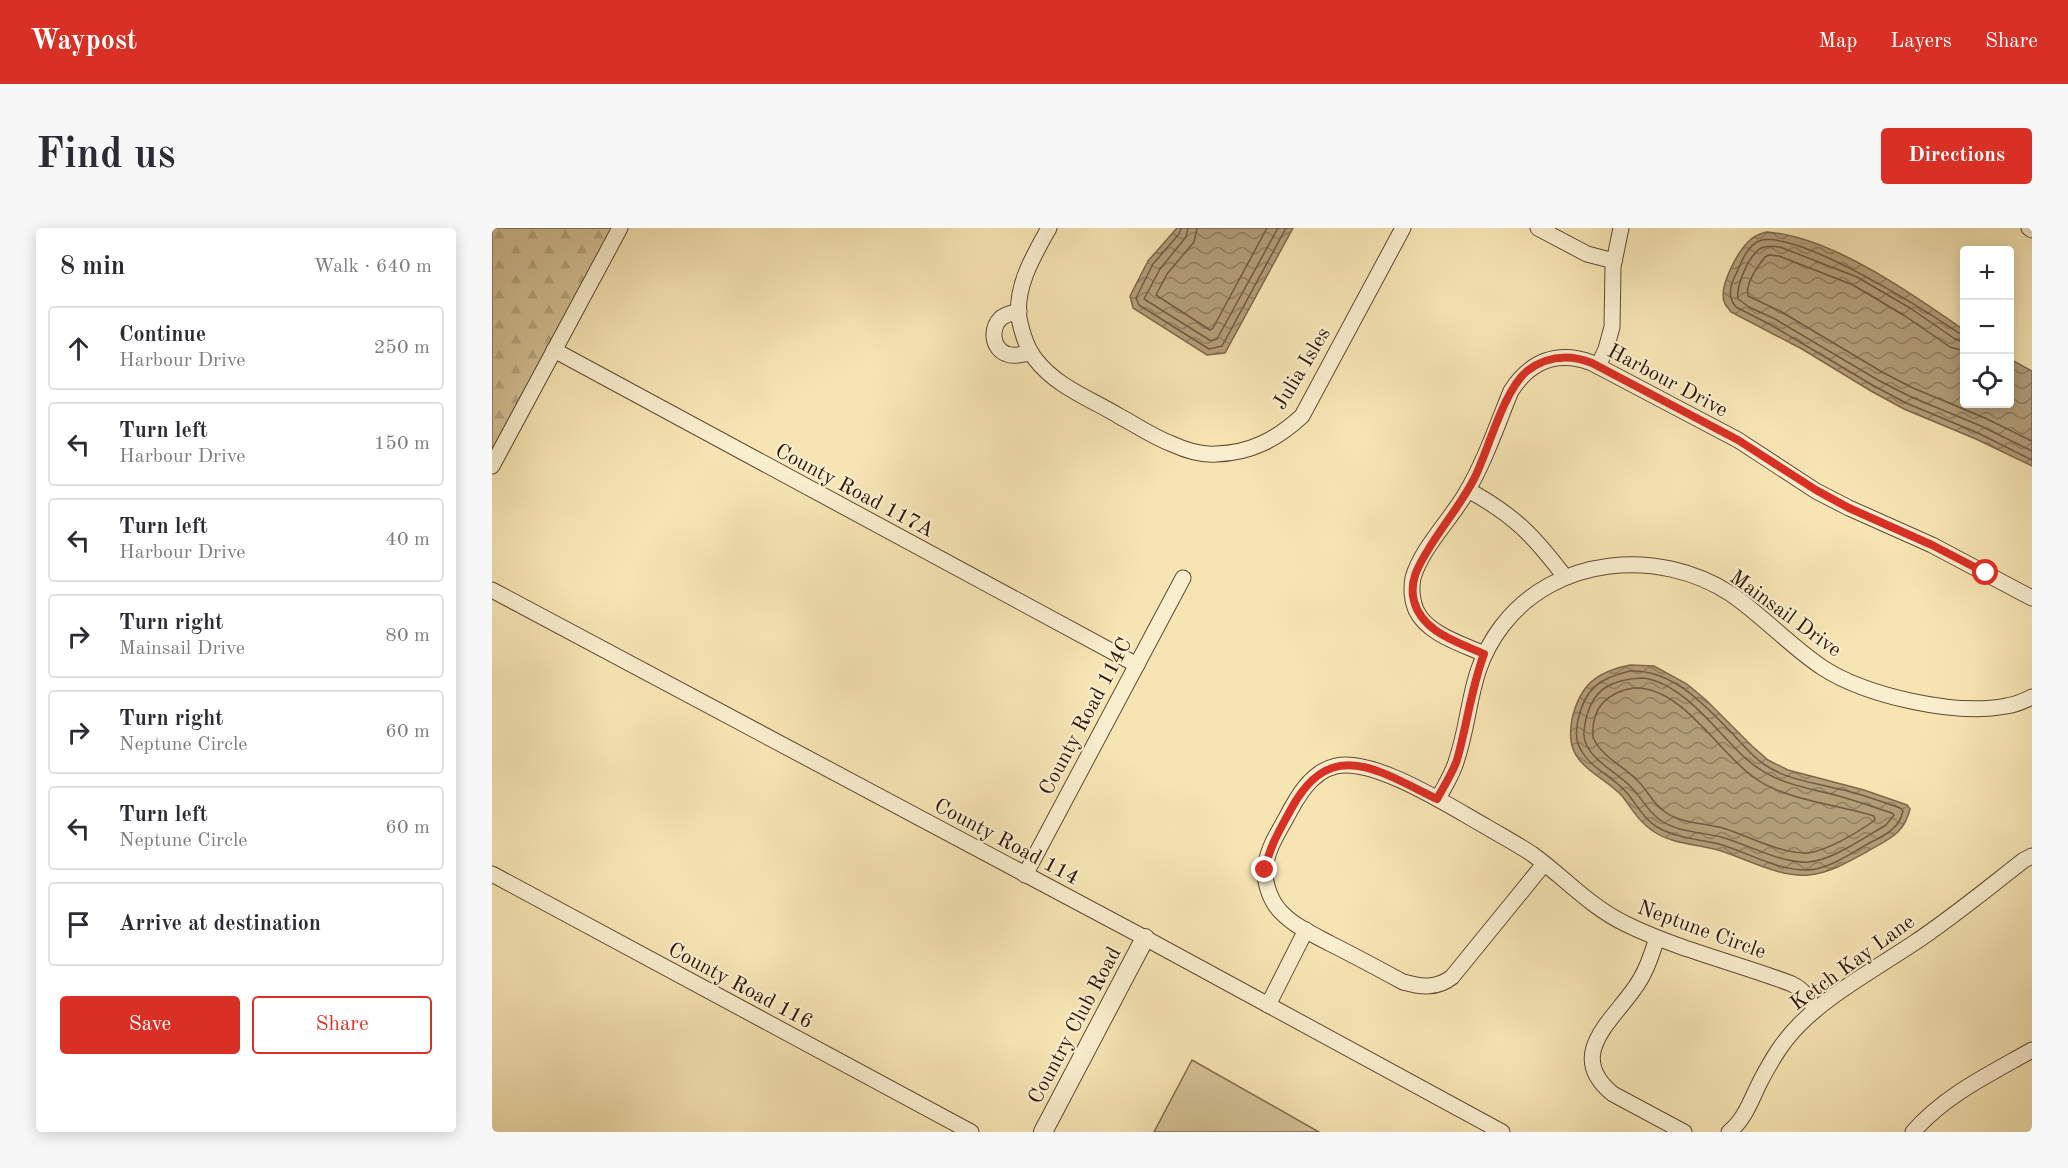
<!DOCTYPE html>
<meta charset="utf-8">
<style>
body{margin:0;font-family:"Old Standard TT",serif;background:#f7f7f7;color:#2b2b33}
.controls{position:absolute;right:18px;top:18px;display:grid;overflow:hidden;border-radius:6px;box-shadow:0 3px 15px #0003}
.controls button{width:54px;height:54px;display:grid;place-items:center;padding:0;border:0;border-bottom:2px solid #e1e1e2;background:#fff;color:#2b2b33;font:30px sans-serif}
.stop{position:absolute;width:18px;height:18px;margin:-14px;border:4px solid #d93025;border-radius:50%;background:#fff}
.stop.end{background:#d93025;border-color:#fff;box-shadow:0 2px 6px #0008}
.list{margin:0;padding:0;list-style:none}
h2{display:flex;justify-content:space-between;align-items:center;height:78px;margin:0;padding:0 24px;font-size:26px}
h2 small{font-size:20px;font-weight:400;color:#7c7c81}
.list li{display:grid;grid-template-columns:39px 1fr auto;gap:18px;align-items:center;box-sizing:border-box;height:84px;margin:0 12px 12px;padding:0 12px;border:2px solid #e1e1e2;border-radius:6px}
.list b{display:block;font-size:22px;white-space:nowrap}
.list p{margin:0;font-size:20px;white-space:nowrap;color:#7c7c81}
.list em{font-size:20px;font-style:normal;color:#7c7c81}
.actions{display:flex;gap:12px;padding:18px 24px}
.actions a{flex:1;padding:14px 0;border:2px solid #d93025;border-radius:6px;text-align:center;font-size:21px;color:#d93025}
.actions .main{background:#d93025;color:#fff}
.icon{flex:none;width:33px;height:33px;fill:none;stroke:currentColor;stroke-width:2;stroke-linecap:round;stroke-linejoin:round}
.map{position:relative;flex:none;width:1540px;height:904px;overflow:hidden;border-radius:6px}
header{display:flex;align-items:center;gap:36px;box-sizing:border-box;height:84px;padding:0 30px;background:#d93025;color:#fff}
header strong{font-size:28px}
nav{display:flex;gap:33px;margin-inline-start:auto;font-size:21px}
.intro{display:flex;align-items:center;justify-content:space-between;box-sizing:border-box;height:144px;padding:0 36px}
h1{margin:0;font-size:42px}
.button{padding:15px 27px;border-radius:6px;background:#d93025;color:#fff;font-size:21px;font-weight:700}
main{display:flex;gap:36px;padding:0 36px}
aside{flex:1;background:#fff;border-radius:6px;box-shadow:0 3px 15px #0003}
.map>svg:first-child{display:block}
.green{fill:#d4c296;stroke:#816c4e;stroke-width:1.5}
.forest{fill:url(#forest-firs);stroke:#816c4e;stroke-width:1.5}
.water{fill:url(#water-waves);stroke:#7d674b;stroke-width:1.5}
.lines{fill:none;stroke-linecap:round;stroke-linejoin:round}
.shore{stroke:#705a40;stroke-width:1.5}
.minor-casing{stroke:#604932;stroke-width:17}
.tertiary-casing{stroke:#604932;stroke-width:20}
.minor{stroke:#f9eece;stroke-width:15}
.tertiary{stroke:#f9eece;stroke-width:18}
.route{stroke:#d93025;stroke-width:8}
.labels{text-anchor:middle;stroke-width:4.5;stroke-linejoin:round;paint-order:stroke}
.street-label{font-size:21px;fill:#2e1507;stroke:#f9eece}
</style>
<header>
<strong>Waypost</strong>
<nav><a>Map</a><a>Layers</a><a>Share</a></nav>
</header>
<div class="intro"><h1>Find us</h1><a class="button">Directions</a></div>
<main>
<aside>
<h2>8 min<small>Walk · 640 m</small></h2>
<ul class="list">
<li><svg class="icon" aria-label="ahead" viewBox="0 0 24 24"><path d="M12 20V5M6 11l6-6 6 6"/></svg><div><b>Continue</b><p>Harbour Drive</p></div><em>250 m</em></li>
<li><svg class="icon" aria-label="left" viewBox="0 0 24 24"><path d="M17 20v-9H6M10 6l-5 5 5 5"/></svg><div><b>Turn left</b><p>Harbour Drive</p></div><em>150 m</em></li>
<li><svg class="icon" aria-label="left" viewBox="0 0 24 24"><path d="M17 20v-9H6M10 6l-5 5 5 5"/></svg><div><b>Turn left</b><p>Harbour Drive</p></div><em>40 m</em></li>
<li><svg class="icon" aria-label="right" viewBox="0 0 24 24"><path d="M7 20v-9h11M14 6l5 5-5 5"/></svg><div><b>Turn right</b><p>Mainsail Drive</p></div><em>80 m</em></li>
<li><svg class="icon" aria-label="right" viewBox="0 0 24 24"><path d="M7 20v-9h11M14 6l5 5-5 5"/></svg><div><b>Turn right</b><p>Neptune Circle</p></div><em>60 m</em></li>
<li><svg class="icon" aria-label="left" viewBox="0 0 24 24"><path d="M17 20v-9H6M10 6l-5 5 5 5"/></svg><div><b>Turn left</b><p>Neptune Circle</p></div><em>60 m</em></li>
<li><svg class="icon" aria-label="arrive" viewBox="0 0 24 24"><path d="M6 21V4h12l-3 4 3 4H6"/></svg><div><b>Arrive at destination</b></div></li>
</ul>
<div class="actions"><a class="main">Save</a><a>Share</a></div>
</aside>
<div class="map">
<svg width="1540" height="904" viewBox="0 0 1540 904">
<defs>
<pattern id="forest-firs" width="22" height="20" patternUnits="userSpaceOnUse" patternTransform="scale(1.5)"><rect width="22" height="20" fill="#d4c296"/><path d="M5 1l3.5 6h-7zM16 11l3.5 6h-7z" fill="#b6a680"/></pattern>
<pattern id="water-waves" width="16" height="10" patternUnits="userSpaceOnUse" patternTransform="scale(1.5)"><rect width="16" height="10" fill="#b29e79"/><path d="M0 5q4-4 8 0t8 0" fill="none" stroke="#918061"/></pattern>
</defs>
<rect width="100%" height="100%" fill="#f6e5b3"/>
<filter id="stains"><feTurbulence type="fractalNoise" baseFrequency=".00333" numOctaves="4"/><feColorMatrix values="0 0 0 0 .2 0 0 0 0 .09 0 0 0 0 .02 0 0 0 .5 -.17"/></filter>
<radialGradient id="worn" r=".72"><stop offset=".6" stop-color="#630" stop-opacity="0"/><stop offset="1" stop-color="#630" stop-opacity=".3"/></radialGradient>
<path class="green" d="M 700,832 L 827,904 L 662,904 Z"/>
<path class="forest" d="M 0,0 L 124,0 L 0,230 Z"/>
<g class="water">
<path d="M 685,0 L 801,0 L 733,125 L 715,127 L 641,80 L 638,68 L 656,33 Z"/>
<path d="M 1275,4 C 1340,9 1419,65 1472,102 L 1472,176 L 1518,176 L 1518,131 L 1540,143 L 1540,238 L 1484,211 L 1412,181 L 1379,163 L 1310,121 L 1239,84 C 1237,81 1235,79 1233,76 C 1225,60 1246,23 1258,12 C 1263,7 1268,6 1275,4 Z"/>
<path d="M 1138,437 L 1162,438 L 1195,456 L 1214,472 L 1260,518 L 1276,532 L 1296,542 L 1372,562 L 1415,577 L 1418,581 C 1412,606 1397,611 1376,623 C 1358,633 1338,645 1317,647 C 1288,650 1253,630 1226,622 C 1204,616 1179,616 1161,603 C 1147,594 1140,581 1131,569 C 1117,553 1095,545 1084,527 C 1077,515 1078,504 1080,491 C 1088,457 1104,444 1138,437 Z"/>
</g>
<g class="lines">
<g class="shore">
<path d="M 689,0 L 687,6 L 661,36 L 644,70 L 647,77 L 717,121 L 730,118 L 794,0"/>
<path d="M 696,0 L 694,9 L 668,41 L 652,71 L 719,113 L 725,111 L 786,0"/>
<path d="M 705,0 L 702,14 L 675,46 L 664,67 L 718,102 L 721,100 L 775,0"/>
<path d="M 1472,106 L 1467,105 C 1434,83 1304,0 1267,13 C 1255,18 1249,35 1244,46 C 1238,57 1235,69 1244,79 L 1279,97 L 1382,158 L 1414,175 L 1486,205 L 1540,232"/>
<path d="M 1472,114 L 1463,111 L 1418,80 L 1365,49 L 1288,19 C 1282,18 1275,17 1269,20 C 1257,27 1244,57 1246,71 L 1257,79 L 1283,91 L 1386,152 L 1417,168 L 1489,198 L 1540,223"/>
<path d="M 1472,123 L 1458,119 L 1413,88 L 1361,57 L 1287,28 L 1277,27 L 1273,29 C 1265,39 1253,55 1256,68 L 1288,83 L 1390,144 L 1421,160 L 1493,190 L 1540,213"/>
<path d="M 1138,443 C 1179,441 1211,475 1237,502 C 1249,514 1259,528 1273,537 C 1294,551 1318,554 1342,560 C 1365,564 1387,573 1408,580 L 1411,583 C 1407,603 1388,609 1372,618 C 1355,628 1334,642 1314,642 C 1284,642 1255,624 1227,616 C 1206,611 1184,610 1165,599 C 1152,591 1145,577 1135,565 C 1122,549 1099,541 1089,522 C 1083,512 1084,503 1086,492 C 1093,460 1108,450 1138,443 Z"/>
<path d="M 1151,450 C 1191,455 1224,503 1251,528 C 1280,555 1307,558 1343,567 C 1362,572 1381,579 1400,585 L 1402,587 L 1394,597 C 1373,609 1341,632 1317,634 C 1290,636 1255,616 1229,609 C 1209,604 1185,604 1168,592 C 1155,583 1149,568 1138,558 C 1124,544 1104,535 1095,518 C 1090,509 1092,501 1094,491 C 1101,460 1121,451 1151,450 Z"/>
<path d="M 1141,460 C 1190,457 1227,526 1264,551 C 1297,573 1344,576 1382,588 L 1383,592 C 1368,603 1332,625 1313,625 C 1288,625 1258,609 1234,601 C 1215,595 1190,596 1173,584 C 1161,576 1156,563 1146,553 C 1132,538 1109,529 1101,509 C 1099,480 1114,465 1141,460 Z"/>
</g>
<g class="minor-casing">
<g id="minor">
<path d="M 557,0 C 542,27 523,58 527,90 C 530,105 534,120 544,132 C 565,159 599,171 627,188 C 644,197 661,209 680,216 C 693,222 710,227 724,226 C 759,225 785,211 810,188 L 911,0"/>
<path d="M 1046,0 L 1095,26 L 1122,33"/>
<path d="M 1537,0 L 1540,2"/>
<path d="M 527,83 C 521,85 514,86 509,90 C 498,101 500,121 515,126 C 522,129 531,126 539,125"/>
<path d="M 62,122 L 645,437"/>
<path d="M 1106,138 L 1114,121 L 1120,99 L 1121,39 L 1129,0"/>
<path d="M 0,238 L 128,0"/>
<path d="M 976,262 C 1022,287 1042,308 1073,349"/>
<path d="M 0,362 L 653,710 L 1010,904"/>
<path d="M 992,426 C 970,416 935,406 924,382 C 920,372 919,361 921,350 C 929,321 959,291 974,265 C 993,233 1005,197 1019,163 C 1038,133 1066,122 1100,135 L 1246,212 L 1324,263 L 1357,280 L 1440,317 L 1540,370"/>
<path d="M 946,571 C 952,559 960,547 964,534 C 981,484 975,444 1010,398 C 1063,328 1167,319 1239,366 C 1271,388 1298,418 1331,440 C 1375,468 1463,488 1514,478 C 1523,477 1532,473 1540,469"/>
<path d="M 1052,636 L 960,749 C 945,761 929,759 911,754 C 887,741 863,728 839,716 C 822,707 802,698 789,684 C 779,674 773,657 773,643 C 774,624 784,608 793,592 C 804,571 818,544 844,538 C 882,529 959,579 993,598 C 1008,607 1025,616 1040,626 C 1072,649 1098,679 1134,696 C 1187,722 1245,735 1300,756 C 1312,762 1317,770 1323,782"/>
<path d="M 0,646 L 479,904"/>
<path d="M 533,647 L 691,350"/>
<path d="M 1165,710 C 1159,728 1154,745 1142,761 C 1118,795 1074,828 1121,866 L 1192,904"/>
<path d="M 776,777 L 814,702"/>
<path d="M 1237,904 C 1253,891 1259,872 1268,854 C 1279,833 1290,814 1307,797 C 1336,767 1386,739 1422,715 C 1461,689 1496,660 1532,632 L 1540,628"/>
<path d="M 1421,904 C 1453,867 1498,846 1540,822"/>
</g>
</g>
<g class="tertiary-casing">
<path id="tertiary" d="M 551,904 L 653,710"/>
</g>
<use href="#minor" class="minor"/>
<use href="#tertiary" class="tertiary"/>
</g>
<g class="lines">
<path class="route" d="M 773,642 C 777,620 787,603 798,583 C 838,507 885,542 945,571 C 952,558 960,546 965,532 C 975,497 979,461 992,426 C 966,414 930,404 922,373 C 917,354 926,338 936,322 C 951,297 970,275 983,249 C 997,220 1012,162 1035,143 C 1055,128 1077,126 1100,135 L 1246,212 L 1324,262 L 1357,280 L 1440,317 L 1494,345"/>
</g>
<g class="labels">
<g class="street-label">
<text transform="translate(809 140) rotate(-59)" y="7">Julia Isles</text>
<text transform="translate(1176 152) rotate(28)" y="7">Harbour Drive</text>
<text transform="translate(363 262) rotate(28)" y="7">County Road 117A</text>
<text transform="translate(1294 385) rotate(36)" y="7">Mainsail Drive</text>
<text transform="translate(593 488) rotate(-62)" y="7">County Road 114C</text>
<text transform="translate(515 613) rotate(28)" y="7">County Road 114</text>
<text transform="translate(1210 701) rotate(20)" y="7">Neptune Circle</text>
<text transform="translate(1360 734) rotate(-36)" y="7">Ketch Kay Lane</text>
<text transform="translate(249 757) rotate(28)" y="7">County Road 116</text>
<text transform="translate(582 797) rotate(-62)" y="7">Country Club Road</text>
</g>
</g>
<rect width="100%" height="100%" filter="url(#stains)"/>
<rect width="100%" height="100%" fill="url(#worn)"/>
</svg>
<div class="controls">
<button>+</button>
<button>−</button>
<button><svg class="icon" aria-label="locate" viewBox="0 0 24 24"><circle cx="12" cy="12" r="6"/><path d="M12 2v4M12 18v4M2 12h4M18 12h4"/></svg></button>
</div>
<div class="stop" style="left:1494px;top:345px"></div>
<div class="stop end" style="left:773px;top:642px"></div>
</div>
</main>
